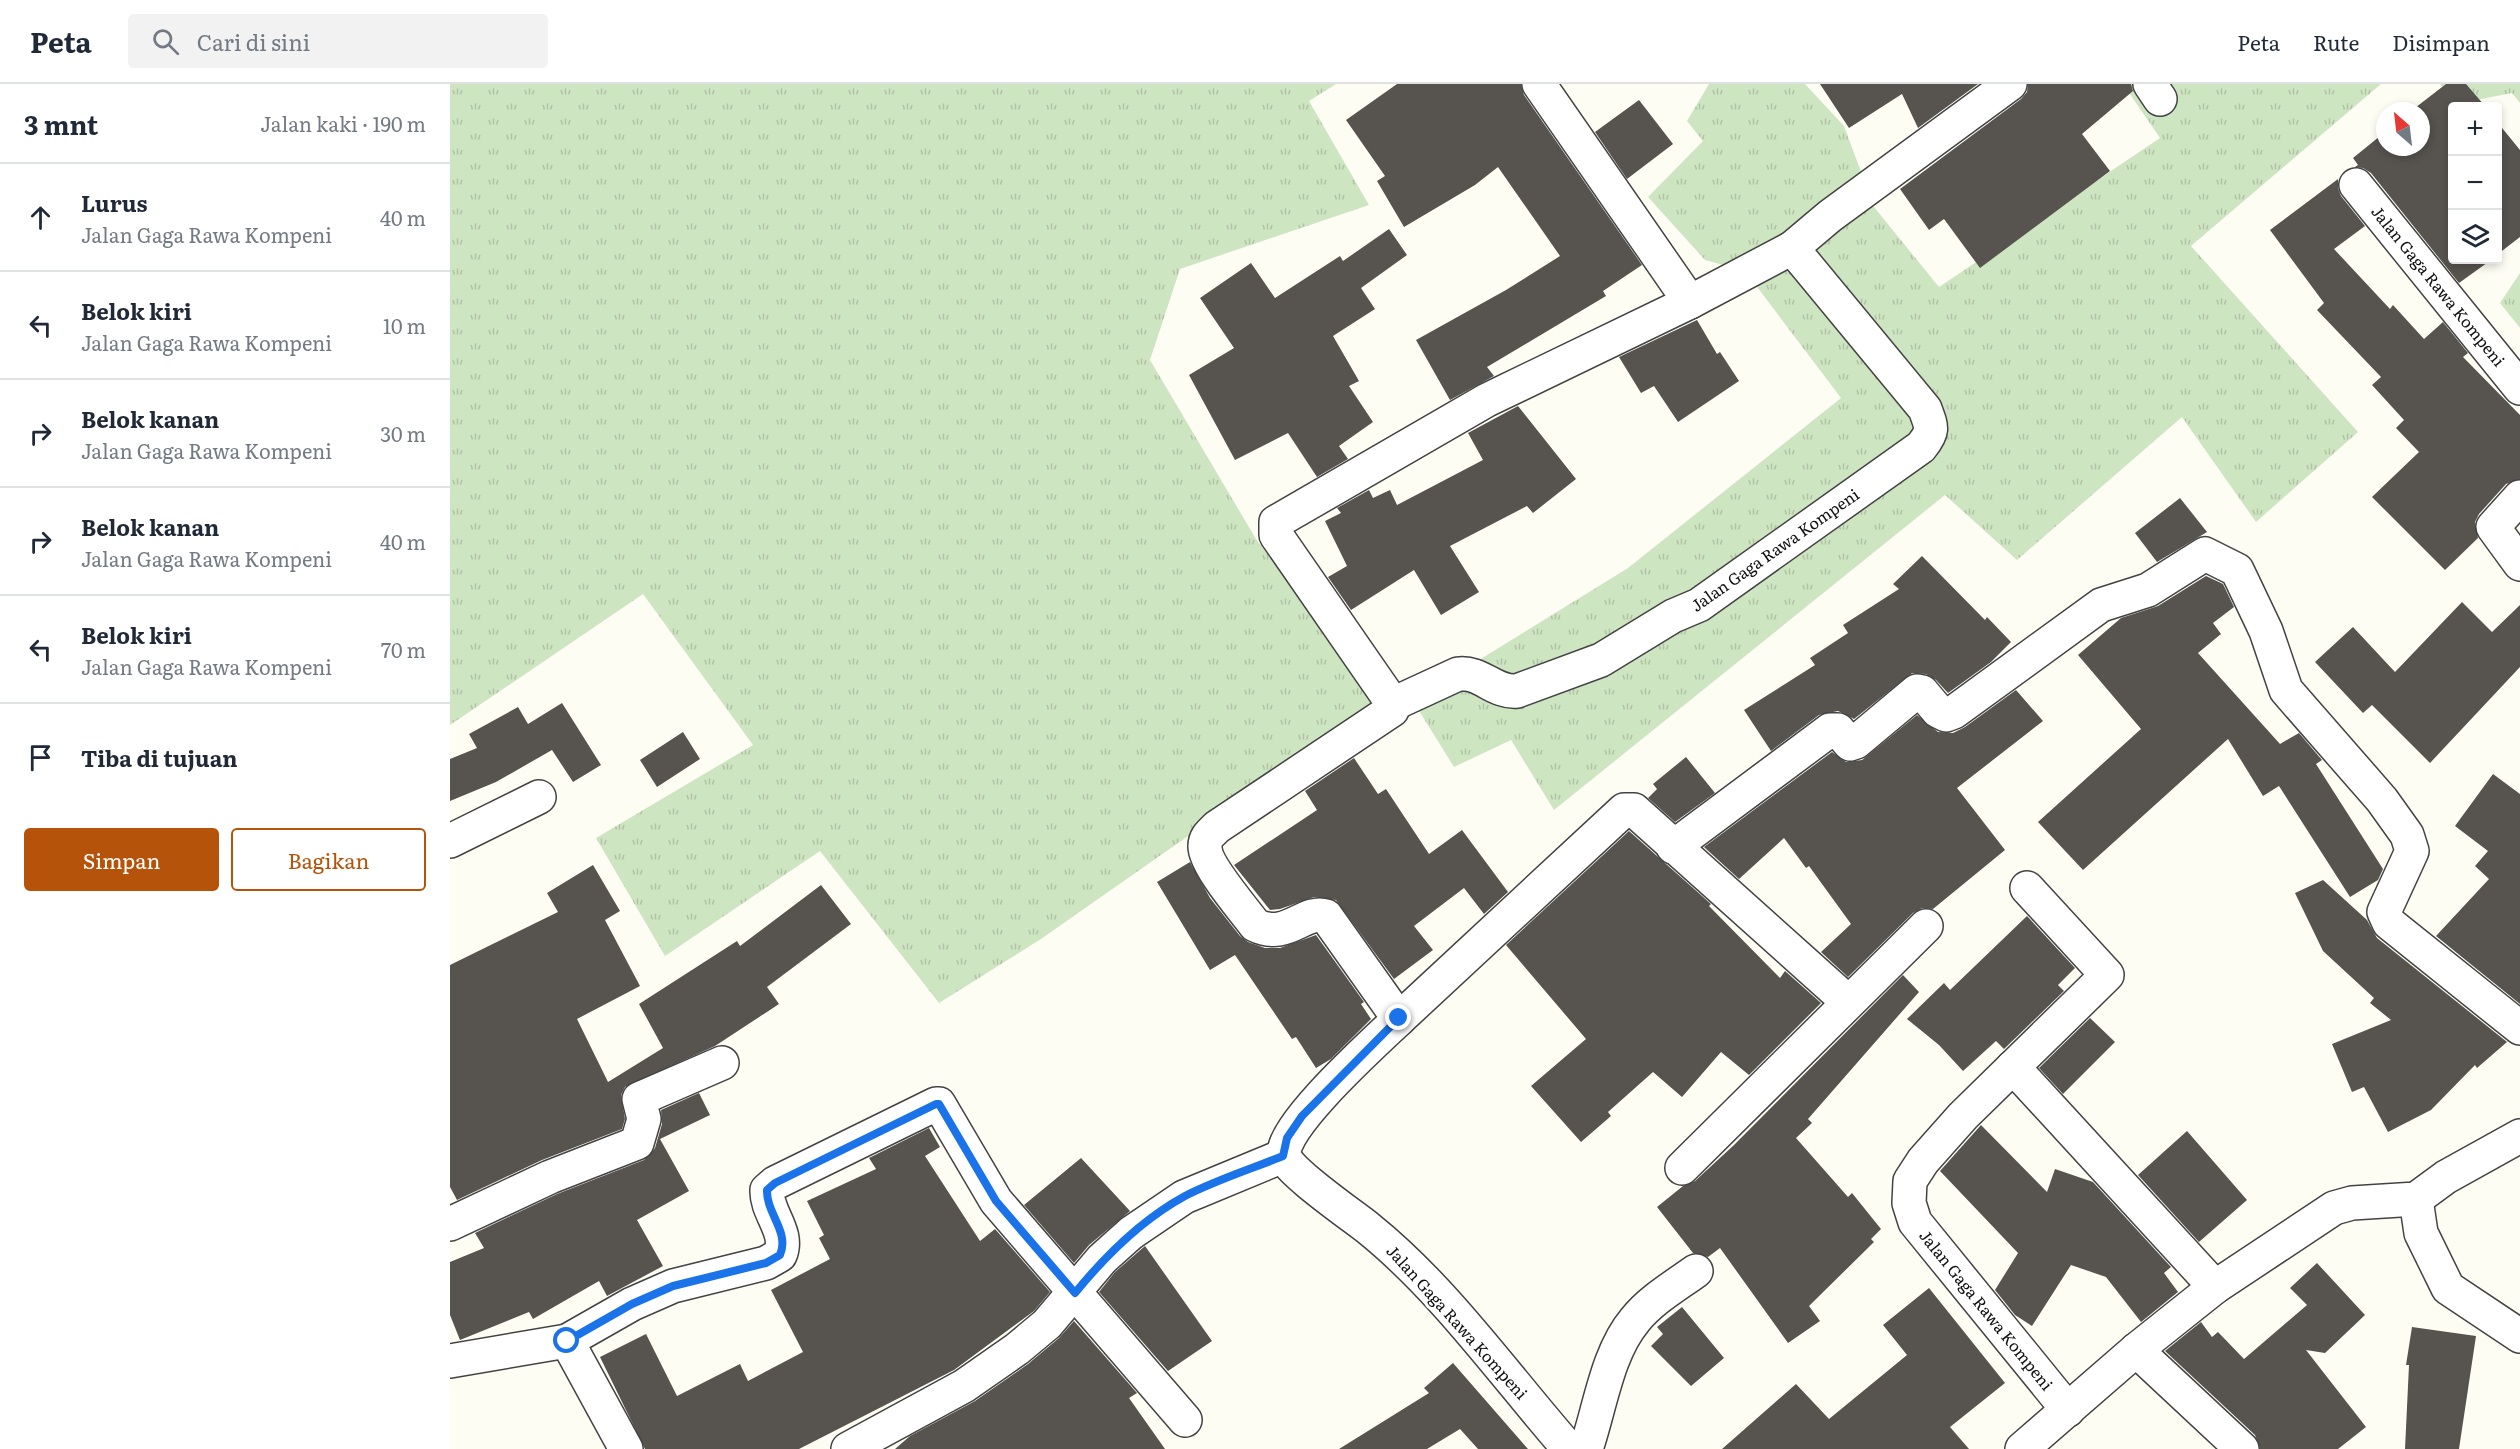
<!DOCTYPE html>
<html lang="id">
<meta charset="utf-8">
<style>
body{margin:0;font-family:Literata,serif;background:#f2f2f3;color:#1f2937}
.controls{position:absolute;right:18px;top:18px;display:grid;overflow:hidden;border-radius:6px;box-shadow:0 3px 9px #0003}
.controls button{width:54px;height:54px;display:grid;place-items:center;padding:0;border:0;border-bottom:2px solid #e0e1e3;background:#fff;color:#1f2937;font:30px sans-serif}
.compass{position:absolute;left:1926px;top:18px;width:54px;height:54px;border-radius:50%;background:#fff;box-shadow:0 3px 9px #0003;rotate:332deg}
.stop{position:absolute;width:18px;height:18px;margin:-14px;border:4px solid #1a73e8;border-radius:50%;background:#fff}
.stop.end{background:#1a73e8;border-color:#fff;box-shadow:0 2px 6px #0008}
.list{margin:0;padding:0;list-style:none}
h2{display:flex;justify-content:space-between;align-items:center;height:78px;margin:0;padding:0 24px;font-size:26px}
h2 small{font-size:20px;font-weight:400;color:#747a83}
.list li{display:grid;grid-template-columns:39px 1fr auto;gap:18px;align-items:center;box-sizing:border-box;height:108px;padding:0 24px;border-top:2px solid #e0e1e3}
.list b{display:block;font-size:22px;white-space:nowrap}
.list p{margin:0;font-size:20px;white-space:nowrap;color:#747a83}
.list em{font-size:20px;font-style:normal;color:#747a83}
.actions{display:flex;gap:12px;padding:18px 24px}
.actions a{flex:1;padding:14px 0;border:2px solid #b45309;border-radius:6px;text-align:center;font-size:21px;color:#b45309}
.actions .main{background:#b45309;color:#fff}
.icon{flex:none;width:33px;height:33px;fill:none;stroke:currentColor;stroke-width:2;stroke-linecap:round;stroke-linejoin:round}
.map{position:relative;flex:none;width:2070px;height:1365px;overflow:hidden}
header{display:flex;align-items:center;gap:36px;box-sizing:border-box;height:84px;padding:0 30px;background:#fff;border-bottom:2px solid #e0e1e3}
header strong{font-size:28px}
nav{display:flex;gap:33px;margin-inline-start:auto;font-size:21px}
.search{width:420px;height:54px;background:#f2f2f3;display:flex;align-items:center;gap:15px;box-sizing:border-box;padding:0 21px;border-radius:6px;color:#747a83;font-size:22px}
main{display:flex}
aside{flex:1;background:#fff}
.map>svg:first-child{display:block}
.grass{fill:url(#grass-tufts)}
.building{fill:#57534e}
.lines{fill:none;stroke-linecap:round;stroke-linejoin:round}
.minor-casing{stroke:#434343;stroke-width:36}
.minor{stroke:#fff;stroke-width:33}
.route{stroke:#1a73e8;stroke-width:8}
.labels{text-anchor:middle;stroke-width:6;stroke-linejoin:round;paint-order:stroke}
.street-label{font-size:16px;fill:#101010;stroke:#fff}
</style>
<header>
<strong>Peta</strong>
<div class="search"><svg class="icon" aria-label="search" viewBox="0 0 24 24"><circle cx="10" cy="10" r="6"/><path d="M15 15l6 6"/></svg>Cari di sini</div>
<nav><a>Peta</a><a>Rute</a><a>Disimpan</a></nav>
</header>
<main>
<aside>
<h2>3 mnt<small>Jalan kaki · 190 m</small></h2>
<ul class="list">
<li><svg class="icon" aria-label="ahead" viewBox="0 0 24 24"><path d="M12 20V5M6 11l6-6 6 6"/></svg><div><b>Lurus</b><p>Jalan Gaga Rawa Kompeni</p></div><em>40 m</em></li>
<li><svg class="icon" aria-label="left" viewBox="0 0 24 24"><path d="M17 20v-9H6M10 6l-5 5 5 5"/></svg><div><b>Belok kiri</b><p>Jalan Gaga Rawa Kompeni</p></div><em>10 m</em></li>
<li><svg class="icon" aria-label="right" viewBox="0 0 24 24"><path d="M7 20v-9h11M14 6l5 5-5 5"/></svg><div><b>Belok kanan</b><p>Jalan Gaga Rawa Kompeni</p></div><em>30 m</em></li>
<li><svg class="icon" aria-label="right" viewBox="0 0 24 24"><path d="M7 20v-9h11M14 6l5 5-5 5"/></svg><div><b>Belok kanan</b><p>Jalan Gaga Rawa Kompeni</p></div><em>40 m</em></li>
<li><svg class="icon" aria-label="left" viewBox="0 0 24 24"><path d="M17 20v-9H6M10 6l-5 5 5 5"/></svg><div><b>Belok kiri</b><p>Jalan Gaga Rawa Kompeni</p></div><em>70 m</em></li>
<li><svg class="icon" aria-label="arrive" viewBox="0 0 24 24"><path d="M6 21V4h12l-3 4 3 4H6"/></svg><div><b>Tiba di tujuan</b></div></li>
</ul>
<div class="actions"><a class="main">Simpan</a><a>Bagikan</a></div>
</aside>
<div class="map">
<svg width="2070" height="1365" viewBox="0 0 2070 1365">
<defs>
<pattern id="grass-tufts" width="24" height="20" patternUnits="userSpaceOnUse" patternTransform="scale(1.5)"><rect width="24" height="20" fill="#cee5c1"/><path d="M3 7l-1-3M5 7V3M7 7l1-3M15 17l-1-3M17 17v-4M19 17l1-3" fill="none" stroke="#b0c3a5"/></pattern>
</defs>
<rect width="100%" height="100%" fill="#fefdf4"/>
<g class="grass">
<path d="M 0,0 L 886,0 L 859,17 L 919,121 L 730,185 L 700,276 L 806,455 L 931,617 L 591,855 L 489,919 L 370,767 L 215,872 L 146,754 L 303,661 L 193,510 L 0,641 Z"/>
<path d="M 1259,0 L 1355,0 L 1394,42 L 1424,123 L 1489,203 L 1710,54 L 1673,0 L 1931,0 L 1741,162 L 1908,348 L 1806,438 L 1732,333 L 1567,476 L 1495,411 L 1104,726 L 1061,656 L 1004,683 L 963,617 L 1178,484 L 1391,314 L 1295,187 L 1255,176 L 1198,113 L 1253,57 L 1237,37 Z"/>
<path d="M 1990,0 L 2070,0 L 2070,19 L 2062,9 L 2005,20 Z"/>
<path d="M 2070,189 L 2070,244 L 2050,219 Z"/>
</g>
<g class="building">
<path d="M 947,0 L 1071,0 L 1074,11 L 1192,181 L 1153,207 L 1156,212 L 1037,283 L 1044,292 L 1000,316 L 966,256 L 1056,206 L 1110,172 L 1048,83 L 1025,101 L 954,143 L 927,97 L 935,92 L 896,36 Z"/>
<path d="M 1370,0 L 1528,0 L 1468,44 L 1452,10 L 1399,44 Z"/>
<path d="M 1578,0 L 1681,0 L 1683,7 L 1632,50 L 1660,87 L 1530,184 L 1494,135 L 1479,146 L 1450,105 L 1571,15 L 1577,8 Z"/>
<path d="M 1996,0 L 2016,0 L 2035,22 L 2002,22 L 2002,176 L 2041,176 L 2009,199 L 1921,89 L 1913,84 L 1905,83 L 1908,81 L 1903,74 L 1935,48 L 1935,63 L 1971,63 L 1971,27 L 1961,27 Z"/>
<path d="M 1189,16 L 1223,60 L 1177,95 L 1145,48 Z"/>
<path d="M 2048,39 L 2070,66 L 2070,153 L 2048,170 Z"/>
<path d="M 1888,95 L 1888,104 L 1891,112 L 1915,142 L 1884,165 L 1940,225 L 1943,221 L 1974,255 L 1993,238 L 2018,269 L 2013,273 L 2070,331 L 2070,395 L 2056,400 L 2029,430 L 2025,438 L 2028,454 L 1995,486 L 1922,413 L 1969,368 L 1946,344 L 1954,336 L 1922,301 L 1931,293 L 1867,226 L 1874,219 L 1820,146 Z"/>
<path d="M 939,145 L 957,171 L 911,204 L 925,225 L 883,252 L 909,297 L 899,302 L 923,338 L 889,362 L 898,375 L 867,393 L 838,349 L 785,376 L 739,291 L 784,264 L 750,214 L 801,179 L 825,214 L 890,172 L 893,177 Z"/>
<path d="M 1247,236 L 1267,270 L 1270,268 L 1289,297 L 1228,338 L 1204,302 L 1191,309 L 1169,273 Z"/>
<path d="M 1068,322 L 1126,395 L 1083,429 L 1077,422 L 1000,462 L 1029,508 L 991,531 L 964,486 L 901,526 L 878,493 L 897,482 L 875,437 L 891,429 L 887,424 L 919,406 L 923,414 L 940,406 L 947,421 L 1033,376 L 1018,349 Z"/>
<path d="M 1730,414 L 1757,448 L 1707,478 L 1685,449 Z"/>
<path d="M 1472,472 L 1535,536 L 1537,533 L 1561,558 L 1541,578 L 1498,609 L 1486,596 L 1476,590 L 1462,589 L 1404,635 L 1388,627 L 1369,631 L 1321,667 L 1294,626 L 1365,581 L 1360,574 L 1398,549 L 1393,541 L 1449,505 L 1443,500 Z"/>
<path d="M 1756,492 L 1773,500 L 1784,523 L 1763,539 L 1771,550 L 1748,569 L 1830,660 L 1849,649 L 1872,676 L 1866,680 L 1933,785 L 1928,796 L 1900,813 L 1829,702 L 1813,712 L 1778,655 L 1633,786 L 1588,738 L 1691,645 L 1628,571 L 1671,534 L 1708,522 Z"/>
<path d="M 2012,518 L 2042,548 L 2070,521 L 2070,583 L 1980,679 L 1922,621 L 1913,629 L 1865,578 L 1903,543 L 1945,588 Z"/>
<path d="M 1566,606 L 1593,637 L 1507,704 L 1555,766 L 1483,825 L 1472,824 L 1463,829 L 1398,893 L 1371,868 L 1401,840 L 1359,782 L 1356,784 L 1334,754 L 1289,795 L 1254,763 L 1382,668 L 1396,678 L 1412,676 L 1467,631 L 1488,648 L 1503,649 L 1515,643 Z"/>
<path d="M 112,619 L 151,681 L 123,698 L 102,666 L 46,698 L 0,717 L 0,675 L 27,664 L 19,650 L 68,623 L 78,640 Z"/>
<path d="M 233,648 L 250,675 L 207,703 L 190,676 Z"/>
<path d="M 1236,673 L 1265,709 L 1225,738 L 1198,714 L 1207,705 L 1203,700 Z"/>
<path d="M 904,674 L 928,710 L 936,705 L 979,770 L 1012,746 L 1058,808 L 1034,830 L 1014,804 L 964,842 L 983,866 L 944,895 L 886,816 L 864,813 L 830,825 L 820,826 L 784,781 L 867,726 L 855,707 Z"/>
<path d="M 2043,690 L 2070,710 L 2070,920 L 1986,852 L 2039,795 L 2025,782 L 2038,767 L 2005,742 Z"/>
<path d="M 1179,747 L 1261,820 L 1259,822 L 1330,894 L 1335,887 L 1371,919 L 1299,991 L 1271,968 L 1232,1013 L 1203,988 L 1158,1028 L 1161,1032 L 1131,1058 L 1081,1002 L 1136,955 L 1056,861 Z"/>
<path d="M 740,778 L 760,814 L 790,852 L 798,858 L 815,864 L 830,864 L 866,851 L 914,918 L 911,920 L 921,935 L 881,975 L 866,984 L 846,953 L 842,955 L 785,871 L 760,886 L 707,798 Z"/>
<path d="M 143,781 L 170,827 L 155,836 L 190,902 L 127,935 L 158,998 L 213,964 L 189,920 L 287,857 L 290,862 L 371,801 L 401,840 L 317,903 L 329,920 L 265,962 L 175,1003 L 171,1011 L 175,1035 L 172,1045 L 92,1076 L 7,1116 L 0,1103 L 0,881 L 108,828 L 97,809 Z"/>
<path d="M 1873,796 L 1917,836 L 1927,854 L 2057,958 L 2027,984 L 2025,981 L 1981,1026 L 1938,1048 L 1914,1003 L 1902,1008 L 1882,960 L 1941,936 L 1920,919 L 1924,914 L 1873,867 L 1845,809 Z"/>
<path d="M 1577,832 L 1625,884 L 1608,901 L 1614,907 L 1554,965 L 1546,957 L 1513,987 L 1489,961 L 1457,935 L 1494,899 L 1500,906 Z"/>
<path d="M 1453,891 L 1469,908 L 1358,1035 L 1362,1039 L 1346,1054 L 1398,1113 L 1402,1109 L 1431,1145 L 1421,1155 L 1424,1158 L 1359,1222 L 1370,1237 L 1338,1259 L 1270,1164 L 1258,1173 L 1243,1169 L 1207,1123 L 1233,1102 L 1245,1097 L 1284,1061 Z"/>
<path d="M 1640,934 L 1665,958 L 1613,1010 L 1589,984 Z"/>
<path d="M 249,1009 L 260,1031 L 210,1055 L 239,1107 L 187,1136 L 213,1182 L 157,1212 L 149,1197 L 83,1235 L 79,1228 L 10,1256 L 0,1231 L 0,1178 L 34,1164 L 25,1149 L 107,1110 L 194,1076 L 205,1064 L 212,1040 L 211,1026 Z"/>
<path d="M 1531,1041 L 1597,1108 L 1605,1085 L 1643,1098 L 1721,1183 L 1714,1189 L 1728,1208 L 1691,1238 L 1656,1193 L 1621,1181 L 1582,1242 L 1565,1231 L 1545,1206 L 1568,1169 L 1490,1087 Z"/>
<path d="M 479,1044 L 490,1063 L 475,1072 L 530,1157 L 545,1145 L 600,1208 L 584,1227 L 504,1286 L 349,1365 L 195,1365 L 150,1273 L 196,1250 L 227,1312 L 290,1280 L 298,1297 L 353,1268 L 321,1206 L 380,1175 L 369,1154 L 374,1151 L 357,1117 L 426,1085 L 419,1074 Z"/>
<path d="M 1737,1047 L 1797,1116 L 1749,1158 L 1688,1091 Z"/>
<path d="M 631,1074 L 680,1127 L 639,1161 L 624,1179 L 574,1121 Z"/>
<path d="M 695,1162 L 762,1257 L 718,1287 L 649,1208 L 665,1188 Z"/>
<path d="M 1867,1179 L 1915,1231 L 1875,1269 L 1856,1266 L 1916,1343 L 1888,1365 L 1810,1365 L 1805,1351 L 1715,1267 L 1751,1238 L 1762,1253 L 1768,1248 L 1794,1275 L 1857,1221 L 1840,1204 Z"/>
<path d="M 1479,1204 L 1555,1299 L 1500,1343 L 1519,1365 L 1272,1365 L 1346,1300 L 1379,1335 L 1457,1271 L 1433,1241 Z"/>
<path d="M 1232,1223 L 1274,1274 L 1241,1302 L 1201,1262 L 1213,1250 L 1207,1243 Z"/>
<path d="M 624,1237 L 687,1309 L 679,1314 L 715,1365 L 445,1365 L 460,1352 L 525,1317 L 578,1280 L 609,1254 Z"/>
<path d="M 1962,1243 L 2026,1252 L 2009,1365 L 1955,1365 L 1959,1281 L 1956,1281 Z"/>
<path d="M 1003,1279 L 1078,1365 L 1028,1365 L 1010,1345 L 977,1365 L 889,1365 L 979,1309 L 974,1304 Z"/>
</g>
<g class="lines">
<g class="minor-casing">
<g id="minor">
<path d="M 1089,0 L 1240,218"/>
<path d="M 1700,0 L 1710,15"/>
<path d="M 1906,101 L 2070,304"/>
<path d="M 2070,413 L 2043,443 L 2070,480"/>
<path d="M 943,620 L 1008,590 C 1031,587 1044,609 1067,607 L 1151,576 L 1223,532 L 1249,521 L 1471,363 C 1484,347 1482,344 1475,325 L 1342,164"/>
<path d="M 0,757 L 89,713"/>
<path d="M 1223,763 L 1380,646 L 1388,646 L 1400,660 L 1406,658 L 1467,607 L 1472,608 L 1488,627 L 1496,631 L 1504,628 L 1651,521 L 1698,506 L 1755,470 L 1787,486 L 1816,547 L 1836,606 L 1932,716 L 1957,751 L 1962,767 L 1934,828 L 1939,839 L 2070,944"/>
<path d="M 1577,804 L 1657,891 L 1513,1032 L 1473,1077 L 1460,1097 L 1459,1119 L 1465,1138 L 1618,1326"/>
<path d="M 949,935 L 1174,726 L 1184,726 L 1397,917"/>
<path d="M 1563,983 L 1765,1203"/>
<path d="M 1232,1084 L 1476,842"/>
<path d="M 1966,1115 L 1971,1149 L 1998,1204 L 2070,1252"/>
<path d="M 0,1140 L 100,1093 L 187,1059 L 194,1035 L 189,1015 L 272,979"/>
<path d="M 117,1257 L 182,1220 L 223,1202 L 316,1179 L 330,1171 C 340,1148 316,1129 317,1106 L 325,1099 L 486,1020 L 489,1020 L 546,1117 L 735,1336"/>
<path d="M 1686,1266 L 1792,1365"/>
<path d="M 0,1277 L 117,1257 L 176,1365"/>
<path d="M 398,1365 L 514,1302 L 567,1265 L 597,1240 L 652,1175 L 681,1149 L 734,1113 L 833,1072"/>
<path d="M 1119,1365 C 1055,1292 994,1205 918,1144 C 903,1132 835,1085 834,1071 C 831,1042 925,958 949,935 L 876,832 C 854,825 837,857 805,841 C 794,826 754,780 755,762 C 755,753 761,749 767,743 L 942,626 L 943,620 L 826,451 L 826,438 L 1037,316 L 1240,218 L 1342,164 L 1380,132 L 1560,0"/>
<path d="M 1136,1365 C 1150,1324 1157,1269 1185,1236 C 1201,1216 1225,1202 1246,1187"/>
<path d="M 1572,1365 L 1686,1266 L 1765,1203 L 1884,1124 L 1902,1119 L 1966,1115 L 1996,1093 L 2070,1052"/>
</g>
</g>
<use href="#minor" class="minor"/>
</g>
<g class="lines">
<path class="route" d="M 117,1257 L 182,1220 L 223,1202 L 316,1179 L 330,1171 C 340,1148 316,1129 317,1106 L 325,1099 L 486,1020 L 489,1020 L 546,1117 L 625,1209 C 656,1171 691,1136 735,1112 C 766,1096 801,1085 833,1072 L 837,1054 L 852,1032 L 949,934"/>
</g>
<g class="labels">
<g class="street-label">
<text transform="translate(1988 202) rotate(51)" y="6">Jalan Gaga Rawa Kompeni</text>
<text transform="translate(1325 466) rotate(-35)" y="6">Jalan Gaga Rawa Kompeni</text>
<text transform="translate(1536 1226) rotate(51)" y="6">Jalan Gaga Rawa Kompeni</text>
<text transform="translate(1007 1238) rotate(48)" y="6">Jalan Gaga Rawa Kompeni</text>
</g>
</g>
</svg>
<div class="controls">
<button>+</button>
<button>−</button>
<button><svg class="icon" aria-label="layers" viewBox="0 0 24 24"><path d="M12 4l9 5-9 5-9-5zM3 14l9 5 9-5"/></svg></button>
</div>
<svg class="compass" viewBox="-18 -18 36 36"><path d="M0-13l5 13h-10z" fill="#e53935"/><path d="M0 13l5-13h-10z" fill="#747a83"/></svg>
<div class="stop" style="left:117px;top:1257px"></div>
<div class="stop end" style="left:949px;top:934px"></div>
</div>
</main>
